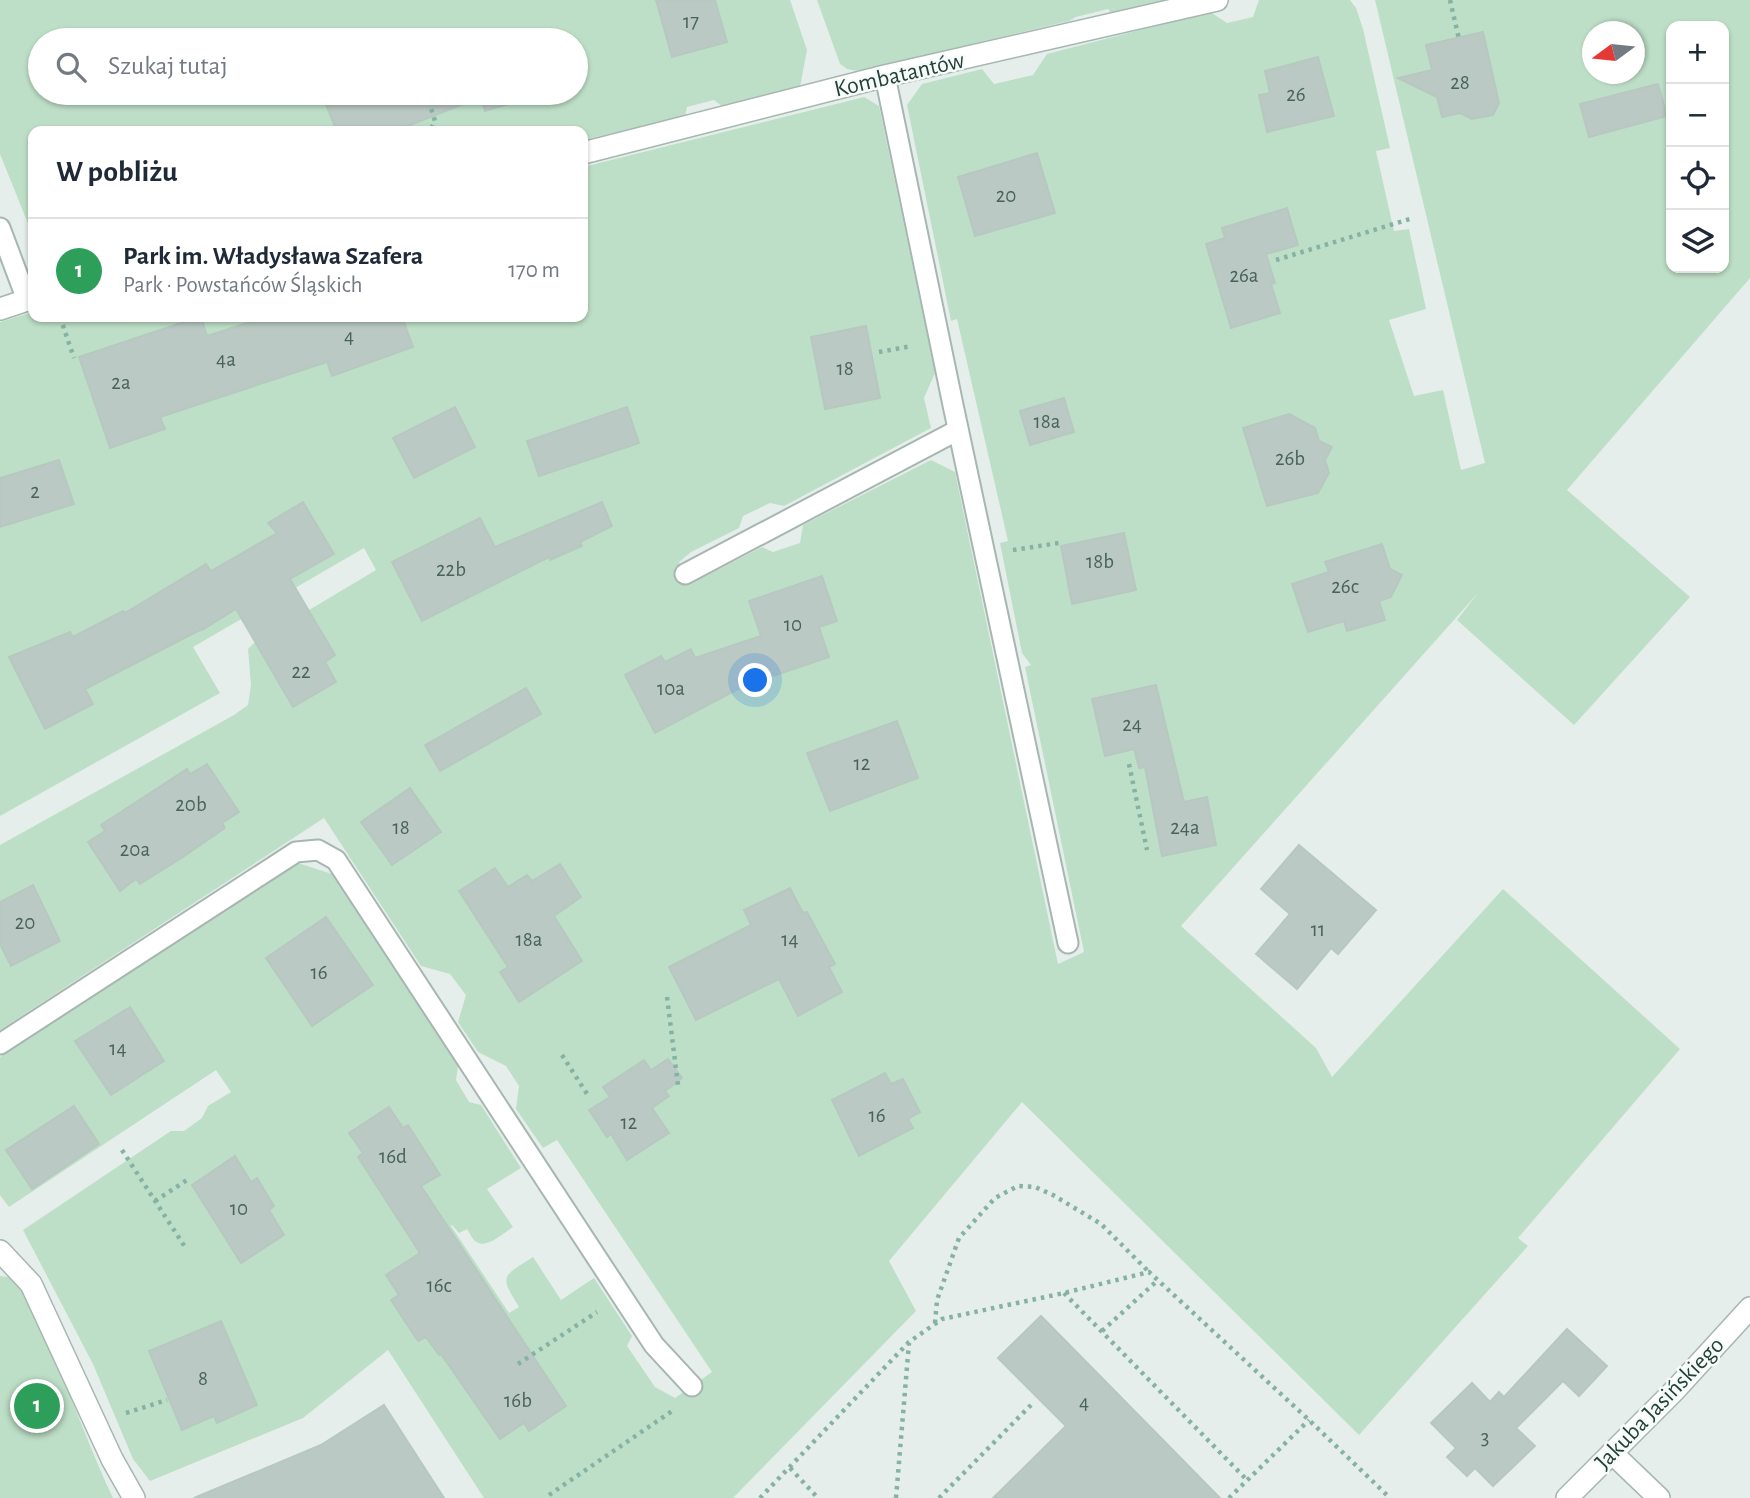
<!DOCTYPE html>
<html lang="pl">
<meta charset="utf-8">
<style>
body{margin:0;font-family:"Alegreya Sans",sans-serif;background:#f6f6f7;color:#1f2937}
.controls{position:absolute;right:21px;top:21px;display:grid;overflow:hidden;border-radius:14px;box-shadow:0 2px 5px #0004}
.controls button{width:63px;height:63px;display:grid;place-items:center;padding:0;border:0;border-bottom:2px solid #e0e1e3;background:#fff;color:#1f2937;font:35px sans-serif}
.compass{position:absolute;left:1582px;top:21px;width:63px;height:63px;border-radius:50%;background:#fff;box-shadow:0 2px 5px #0004;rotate:255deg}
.you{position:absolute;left:756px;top:681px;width:24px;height:24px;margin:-18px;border:5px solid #fff;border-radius:50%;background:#1a73e8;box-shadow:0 0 0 10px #1a73e833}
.badge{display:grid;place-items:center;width:46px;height:46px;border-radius:50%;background:#ea580c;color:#fff;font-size:23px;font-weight:700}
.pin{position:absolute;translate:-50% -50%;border:4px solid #fff;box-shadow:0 2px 7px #0006}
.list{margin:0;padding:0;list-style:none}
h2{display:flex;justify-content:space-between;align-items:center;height:91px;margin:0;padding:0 28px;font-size:30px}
h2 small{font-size:23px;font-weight:400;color:#747a83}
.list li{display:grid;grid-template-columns:46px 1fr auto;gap:21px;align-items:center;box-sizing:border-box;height:105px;padding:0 28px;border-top:2px solid #e0e1e3}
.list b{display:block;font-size:26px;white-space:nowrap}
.list p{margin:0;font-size:23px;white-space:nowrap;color:#747a83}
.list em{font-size:23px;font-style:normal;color:#747a83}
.icon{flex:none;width:38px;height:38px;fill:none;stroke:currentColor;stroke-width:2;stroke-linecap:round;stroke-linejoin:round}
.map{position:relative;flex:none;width:1750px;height:1498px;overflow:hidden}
.search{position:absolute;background:#fff;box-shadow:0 2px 5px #0004;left:28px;top:28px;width:560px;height:77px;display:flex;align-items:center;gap:18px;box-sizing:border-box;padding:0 24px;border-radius:38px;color:#747a83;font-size:26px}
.panel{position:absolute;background:#fff;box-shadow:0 2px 5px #0004;left:28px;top:126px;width:560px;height:196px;border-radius:14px}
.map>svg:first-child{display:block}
.green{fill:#bedfc7;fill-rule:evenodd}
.building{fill:#bac9c3;stroke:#b7c8c1;stroke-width:2}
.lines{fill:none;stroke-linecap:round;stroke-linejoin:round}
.lane-casing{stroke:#a7b6b1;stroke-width:23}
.street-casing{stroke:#a7b6b1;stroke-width:24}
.path{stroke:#85b2a4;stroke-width:4.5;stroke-dasharray:3.5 5;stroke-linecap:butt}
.lane{stroke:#fff;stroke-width:19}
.street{stroke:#fff;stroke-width:21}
.labels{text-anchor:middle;stroke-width:5;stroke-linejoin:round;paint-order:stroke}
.number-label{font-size:21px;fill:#49625c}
.street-label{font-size:24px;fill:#234039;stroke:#f6faf8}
</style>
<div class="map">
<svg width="1750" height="1498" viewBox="0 0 1750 1498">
<rect width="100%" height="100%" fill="#e5eeea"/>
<g class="green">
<path d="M 0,0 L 790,0 L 807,50 L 800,87 L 723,107 L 714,100 L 687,107 L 685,116 L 583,140 L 583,131 L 33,131 L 33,236 L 0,154 ZM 40,40 L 576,40 L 576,93 L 40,93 Z"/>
<path d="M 817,0 L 1166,0 L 1111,13 L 1108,9 L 1076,17 L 1069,21 L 858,71 L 847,69 L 840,64 Z"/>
<path d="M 1259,0 L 1350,0 L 1356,8 L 1363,29 L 1390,148 L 1376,151 L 1394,231 L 1409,229 L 1426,309 L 1389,320 L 1414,396 L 1443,390 L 1461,470 L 1485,463 L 1375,0 L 1750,0 L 1750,278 L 1567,490 L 1690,597 L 1574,725 L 1457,620 L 1478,593 L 1181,926 L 1316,1048 L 1332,1077 L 1503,889 L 1680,1049 L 1518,1238 L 1528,1246 L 1359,1435 L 1022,1102 L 889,1261 L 916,1311 L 733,1498 L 484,1498 L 388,1350 L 303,1418 L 150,1481 L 133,1459 L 93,1364 L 23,1230 L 171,1131 L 184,1131 L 202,1118 L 208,1106 L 231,1092 L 216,1070 L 9,1207 L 0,1195 L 0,1057 L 298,863 L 335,875 L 420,1002 L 458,1066 L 456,1080 L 469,1102 L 481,1105 L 521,1168 L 487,1189 L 513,1227 C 505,1232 489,1247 479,1243 C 473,1242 470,1233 467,1229 L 459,1233 L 452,1225 L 451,1226 L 509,1313 L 519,1307 C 499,1275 502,1277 533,1257 L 561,1300 L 594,1278 L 632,1336 L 627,1346 L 655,1387 L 675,1398 L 712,1372 L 557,1140 L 543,1148 L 516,1109 L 519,1086 L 506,1066 L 478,1052 L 458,1022 L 466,995 L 450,974 L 421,966 L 324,818 L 0,1030 L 0,845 L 234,715 L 248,705 L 251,685 L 248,649 L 254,643 L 376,570 L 364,548 L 193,647 L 220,693 L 0,816 L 0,322 L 33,312 L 33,317 L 583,317 L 583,167 L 864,97 L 879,106 L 935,373 L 924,398 L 931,428 L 784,506 L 770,503 L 743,516 L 739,528 L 691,552 L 679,562 L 690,584 L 762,547 L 773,552 L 800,543 L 803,525 L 931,460 L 955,472 L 1058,964 L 1084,952 L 1025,667 L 1031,665 L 1022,653 L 1000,543 L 1008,541 L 957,319 L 951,321 L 907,105 L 922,84 L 982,69 L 994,84 L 1033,75 L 1047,54 L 1210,12 L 1227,23 L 1253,17 ZM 1671,26 L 1724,26 L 1724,268 L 1671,268 ZM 1592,32 L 1634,32 L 1634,74 L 1592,74 Z"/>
<path d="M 0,1276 L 16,1278 C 55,1346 79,1426 113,1498 L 0,1498 Z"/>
</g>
<g class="building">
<path d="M 656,0 L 715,0 L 727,42 L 672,57 Z"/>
<path d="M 1483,32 L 1499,103 L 1493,115 L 1472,119 L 1460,113 L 1442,117 L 1437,97 L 1398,78 L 1432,70 L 1426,45 Z"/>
<path d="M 1318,57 L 1334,116 L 1267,132 L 1259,95 L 1270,93 L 1265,71 Z"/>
<path d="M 1658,84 L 1667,116 L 1589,137 L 1580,104 Z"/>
<path d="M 321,93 L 545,93 L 485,111 L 481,97 L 395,131 L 337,131 Z"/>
<path d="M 1037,153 L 1055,213 L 975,236 L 958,177 Z"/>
<path d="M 1287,208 L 1298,245 L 1266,254 L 1275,283 L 1271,284 L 1280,313 L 1231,328 L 1206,244 L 1225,238 L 1222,228 Z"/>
<path d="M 199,317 L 201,317 L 207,336 L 266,317 L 402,317 L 413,347 L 332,376 L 327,362 L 160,417 L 165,429 L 110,448 L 79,357 Z"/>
<path d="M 866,326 L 880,398 L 825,409 L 811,337 Z"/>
<path d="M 1064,398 L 1074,432 L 1030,445 L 1020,411 Z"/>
<path d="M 455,407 L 475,447 L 414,478 L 393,438 Z"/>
<path d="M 627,407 L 639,443 L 539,476 L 527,441 Z"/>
<path d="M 1289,414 L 1315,428 L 1319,441 L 1332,447 L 1325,460 L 1329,473 L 1318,493 L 1267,506 L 1243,428 Z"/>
<path d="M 59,460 L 74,504 L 0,527 L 0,478 Z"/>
<path d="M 303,502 L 334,554 L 290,579 L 335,655 L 325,662 L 336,682 L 293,707 L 236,609 L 202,630 L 202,629 L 85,689 L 93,704 L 45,729 L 9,657 L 70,632 L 73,637 L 123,611 L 125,613 L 206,564 L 211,571 L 277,533 L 268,523 Z"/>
<path d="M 602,502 L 612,526 L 580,542 L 582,546 L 550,560 L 549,557 L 422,621 L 392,562 L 480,518 L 495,547 Z"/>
<path d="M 1124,533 L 1136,590 L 1072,604 L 1061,546 Z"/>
<path d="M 1382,544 L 1390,569 L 1402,575 L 1391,597 L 1379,601 L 1385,620 L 1347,631 L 1344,621 L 1308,632 L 1292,584 L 1329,572 L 1325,562 Z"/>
<path d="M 822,576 L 837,621 L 819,627 L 829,657 L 755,682 L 755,680 L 655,733 L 625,675 L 661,656 L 665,662 L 691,649 L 695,658 L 761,636 L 749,601 Z"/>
<path d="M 1156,685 L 1184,802 L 1207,797 L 1216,845 L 1162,856 L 1145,767 L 1139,768 L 1134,749 L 1105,756 L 1092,699 Z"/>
<path d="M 526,688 L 541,714 L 440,771 L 425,745 Z"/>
<path d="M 897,721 L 918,778 L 830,811 L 807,753 Z"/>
<path d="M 207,764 L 239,812 L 222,823 L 225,828 L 183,857 L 140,884 L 136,879 L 120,891 L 88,842 L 105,831 L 101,825 L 187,769 L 190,774 Z"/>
<path d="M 410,788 L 441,832 L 392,865 L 361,822 Z"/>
<path d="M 1299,845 L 1376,910 L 1338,954 L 1331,948 L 1297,989 L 1256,954 L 1290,914 L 1261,889 Z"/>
<path d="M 560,864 L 581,897 L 554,916 L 582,961 L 519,1002 L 500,972 L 508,967 L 459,891 L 495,868 L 508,887 L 527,875 L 532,881 Z"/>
<path d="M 33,885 L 60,941 L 11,966 L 0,944 L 0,902 Z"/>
<path d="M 790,888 L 803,913 L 807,912 L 835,964 L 829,967 L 842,992 L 798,1016 L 779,979 L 696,1020 L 669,967 L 751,925 L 744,910 Z"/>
<path d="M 326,917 L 373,985 L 312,1026 L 266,958 Z"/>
<path d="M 130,1007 L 164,1061 L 111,1095 L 75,1041 Z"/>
<path d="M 668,1059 L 682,1078 L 665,1091 L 669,1096 L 652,1108 L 669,1133 L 627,1160 L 611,1134 L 607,1137 L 589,1110 L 610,1097 L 603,1087 L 644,1060 L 651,1070 Z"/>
<path d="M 885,1073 L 891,1084 L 903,1079 L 920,1112 L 908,1119 L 913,1128 L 859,1156 L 832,1100 Z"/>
<path d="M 74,1106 L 99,1144 L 32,1189 L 6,1150 Z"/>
<path d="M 389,1107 L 403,1128 L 408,1125 L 440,1175 L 421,1186 L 566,1406 L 529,1431 L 524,1423 L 500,1439 L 441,1354 L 439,1355 L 426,1337 L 418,1341 L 391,1300 L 399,1295 L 386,1275 L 420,1253 L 358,1157 L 363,1153 L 349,1133 Z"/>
<path d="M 235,1156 L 251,1182 L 257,1178 L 274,1206 L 269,1210 L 284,1235 L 241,1263 L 192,1185 Z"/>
<path d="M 1041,1316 L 1103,1379 L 1220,1498 L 993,1498 L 1066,1426 L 998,1358 Z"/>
<path d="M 221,1321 L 257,1405 L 217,1423 L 214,1416 L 182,1430 L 149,1351 Z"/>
<path d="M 1567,1329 L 1607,1366 L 1579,1396 L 1563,1381 L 1516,1428 L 1535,1446 L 1493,1486 L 1475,1468 L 1467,1476 L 1447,1457 L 1456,1448 L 1431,1423 L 1472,1383 L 1490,1402 L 1499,1392 L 1504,1397 Z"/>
<path d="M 384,1405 L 444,1498 L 194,1498 L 321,1445 Z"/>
</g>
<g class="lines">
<g class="lane-casing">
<g id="lane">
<path d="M 885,76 L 953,405 L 1068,943"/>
<path d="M 0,228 L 27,300"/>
<path d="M 685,574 L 958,430"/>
<path d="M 0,1044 L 296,852 L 318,850 L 336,860 L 654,1345 L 692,1386"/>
</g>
</g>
<g class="street-casing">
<g id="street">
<path d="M 583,153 L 885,76 L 1217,0"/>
<path d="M 0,309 L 33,298"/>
<path d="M 0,1251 L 31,1284 L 112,1459 L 134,1498"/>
<path d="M 1612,1453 L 1659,1498"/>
<path d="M 1567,1498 L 1675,1390 L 1750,1308"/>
</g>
</g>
<g class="path">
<path d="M 1450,0 L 1459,39"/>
<path d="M 353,38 L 367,40"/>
<path d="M 426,93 L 435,121 L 430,131"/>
<path d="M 1276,260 L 1413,218"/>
<path d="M 60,317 L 74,358"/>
<path d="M 879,352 L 912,346"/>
<path d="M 1013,550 L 1059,543"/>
<path d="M 1129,764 L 1147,850"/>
<path d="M 667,997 L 678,1085"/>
<path d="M 562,1055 L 589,1097"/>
<path d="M 122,1150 L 185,1247"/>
<path d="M 155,1201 L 187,1180"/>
<path d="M 1064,1293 L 1247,1480"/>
<path d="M 935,1323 L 937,1300 L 959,1238 L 995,1198 L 1018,1186 L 1035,1187 L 1053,1195 L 1101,1224 L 1149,1272"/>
<path d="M 1102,1331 L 1158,1280"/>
<path d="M 518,1364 L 597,1312"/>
<path d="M 126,1413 L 167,1400"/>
<path d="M 790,1468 L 818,1498"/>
<path d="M 549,1495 L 675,1409"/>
<path d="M 760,1498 L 909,1342 L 942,1319 L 1064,1293 L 1149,1272 L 1309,1420 L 1390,1498"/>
<path d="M 896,1498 L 909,1343"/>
<path d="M 939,1498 L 1031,1405"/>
<path d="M 1229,1498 L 1309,1420"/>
</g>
<use href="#lane" class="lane"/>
<use href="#street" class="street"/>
</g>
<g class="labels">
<g class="number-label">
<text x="691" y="28">17</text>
<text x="1460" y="89">28</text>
<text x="1296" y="101">26</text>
<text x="1006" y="202">20</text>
<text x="1244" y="282">26a</text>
<text x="349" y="343">4</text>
<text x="226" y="366">4a</text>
<text x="845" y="375">18</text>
<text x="121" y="389">2a</text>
<text x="1047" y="428">18a</text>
<text x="1290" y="465">26b</text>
<text x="35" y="498">2</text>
<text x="1100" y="568">18b</text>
<text x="451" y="576">22b</text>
<text x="1345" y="593">26c</text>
<text x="793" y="631">10</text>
<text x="301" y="678">22</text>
<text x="671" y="695">10a</text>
<text x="1132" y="731">24</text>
<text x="862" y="770">12</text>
<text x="191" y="811">20b</text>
<text x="401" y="834">18</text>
<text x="1185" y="834">24a</text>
<text x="135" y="856">20a</text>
<text x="25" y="929">20</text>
<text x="1318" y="936">11</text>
<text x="529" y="946">18a</text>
<text x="790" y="946">14</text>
<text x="319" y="979">16</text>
<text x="118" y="1055">14</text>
<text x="877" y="1122">16</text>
<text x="629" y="1129">12</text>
<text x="393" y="1163">16d</text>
<text x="239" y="1215">10</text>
<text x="439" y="1292">16c</text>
<text x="203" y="1385">8</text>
<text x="518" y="1407">16b</text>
<text x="1084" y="1409">4</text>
<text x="1485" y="1444">3</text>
</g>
<g class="street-label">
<text transform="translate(899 74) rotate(-13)" y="8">Kombatantów</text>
<text transform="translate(1659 1403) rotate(-46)" y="8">Jakuba Jasińskiego</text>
</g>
</g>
</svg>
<div class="controls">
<button>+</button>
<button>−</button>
<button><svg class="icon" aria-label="locate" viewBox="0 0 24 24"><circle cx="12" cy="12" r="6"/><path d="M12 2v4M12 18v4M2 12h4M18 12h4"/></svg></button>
<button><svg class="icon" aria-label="layers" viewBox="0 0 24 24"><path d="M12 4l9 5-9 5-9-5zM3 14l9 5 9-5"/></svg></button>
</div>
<svg class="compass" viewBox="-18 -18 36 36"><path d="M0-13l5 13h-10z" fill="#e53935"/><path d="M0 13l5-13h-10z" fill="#747a83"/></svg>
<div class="you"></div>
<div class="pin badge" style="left:37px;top:1406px;background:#2e9e5b">1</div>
<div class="search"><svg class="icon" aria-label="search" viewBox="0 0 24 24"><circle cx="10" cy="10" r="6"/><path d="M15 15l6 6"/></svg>Szukaj tutaj</div>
<section class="panel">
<h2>W pobliżu<small></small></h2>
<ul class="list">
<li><span class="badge" style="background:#2e9e5b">1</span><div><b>Park im. Władysława Szafera</b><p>Park · Powstańców Śląskich</p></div><em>170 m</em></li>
</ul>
</section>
</div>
